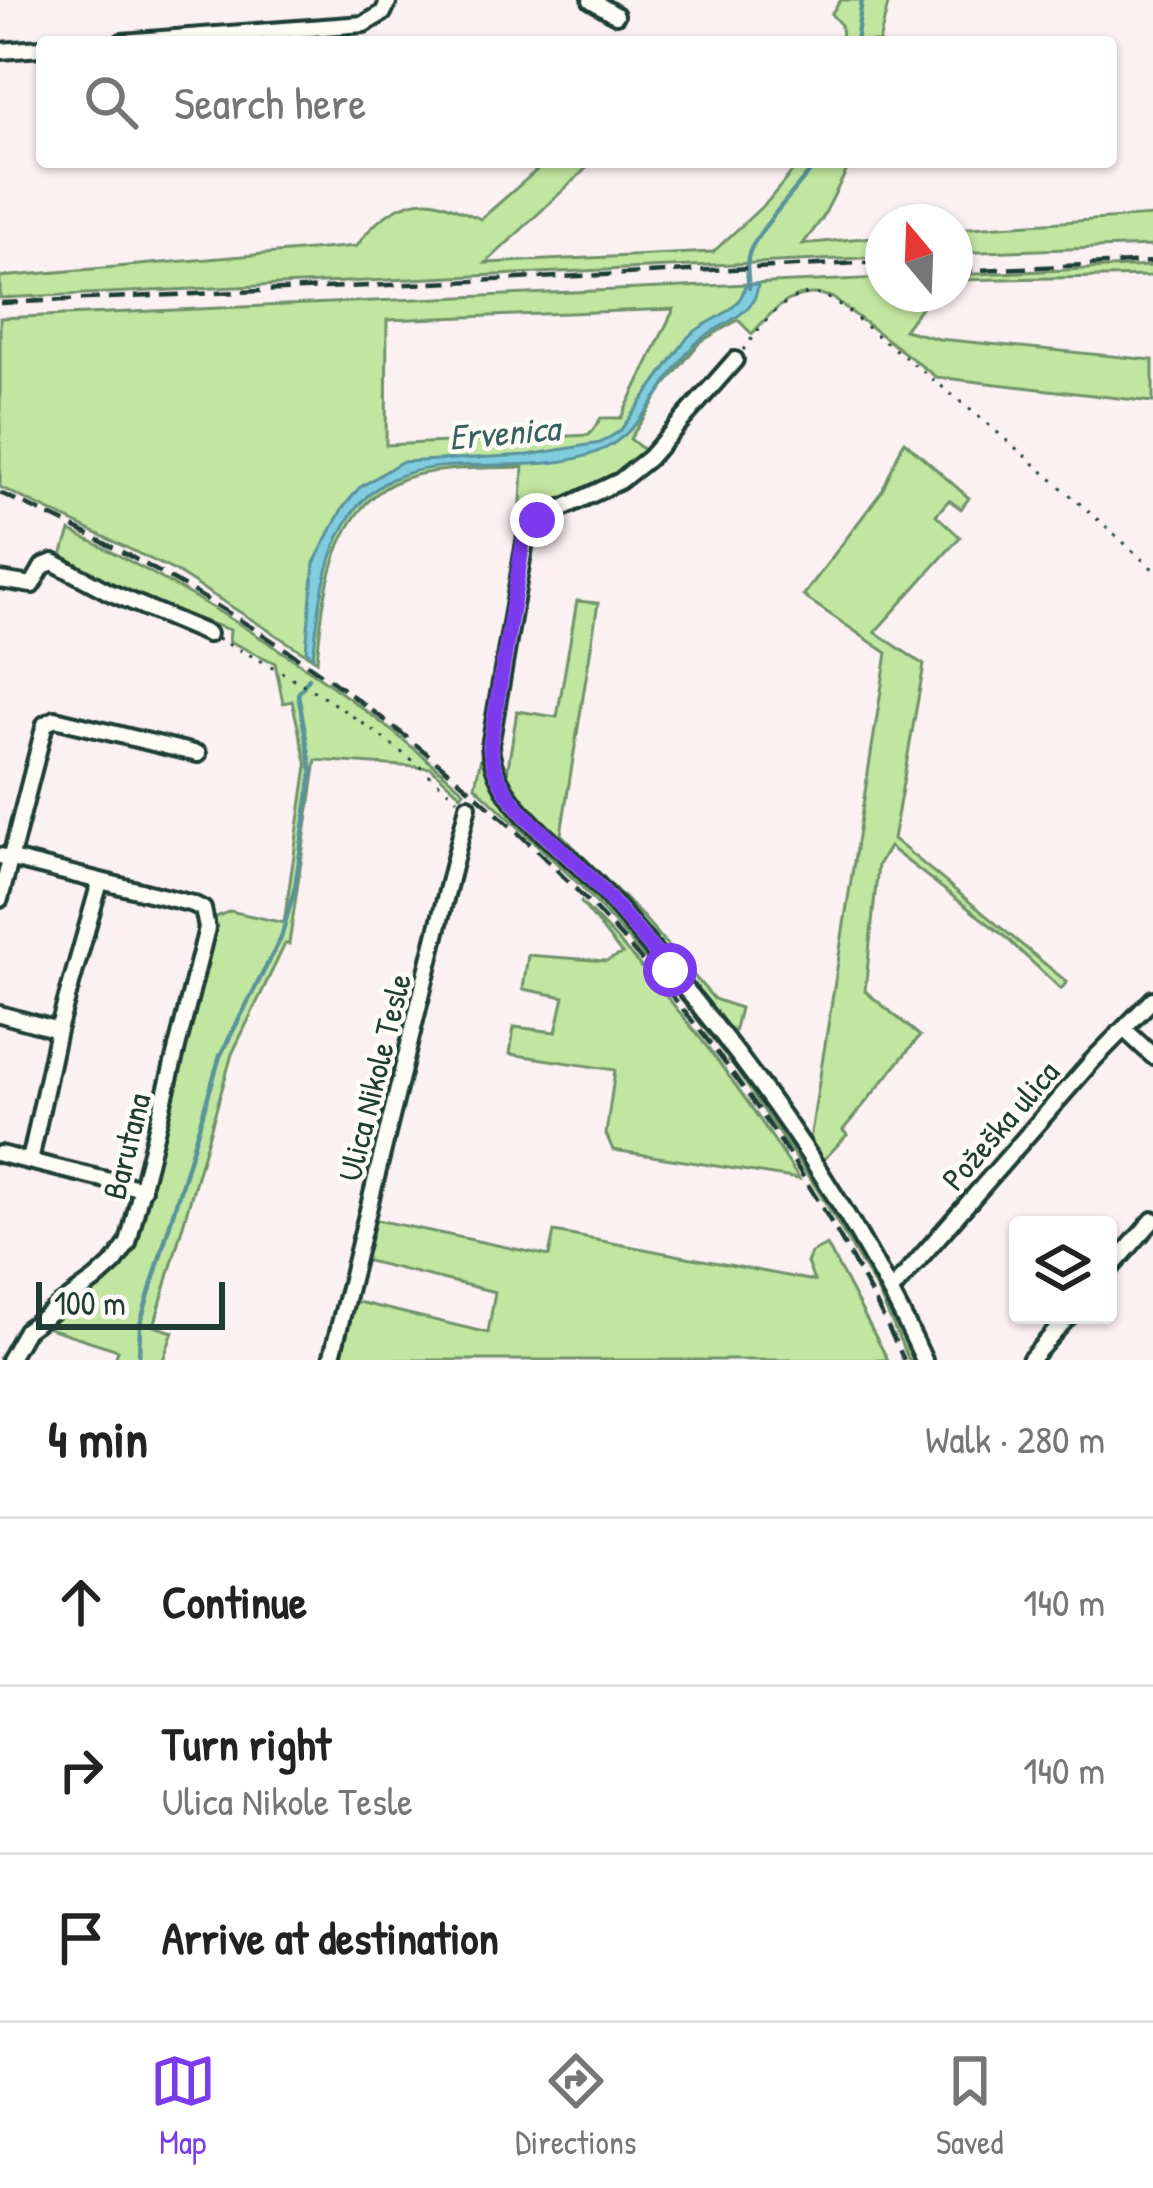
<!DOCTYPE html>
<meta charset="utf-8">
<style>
body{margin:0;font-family:"Patrick Hand",sans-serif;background:#f2f2f2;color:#222}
.controls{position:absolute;right:36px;bottom:36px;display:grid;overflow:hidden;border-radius:12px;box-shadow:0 3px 9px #0004}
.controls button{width:108px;height:108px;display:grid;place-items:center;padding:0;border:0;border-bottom:3px solid #e0e0e0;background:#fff;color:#222;font:60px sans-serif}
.compass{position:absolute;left:865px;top:204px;width:108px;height:108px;border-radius:50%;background:#fff;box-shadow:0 3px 9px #0004;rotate:341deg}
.scale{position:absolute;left:36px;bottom:30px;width:189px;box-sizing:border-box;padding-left:12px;border:6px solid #1f3d34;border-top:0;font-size:33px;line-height:42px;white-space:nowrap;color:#1f3d34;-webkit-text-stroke:9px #fdfcf7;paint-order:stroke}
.stop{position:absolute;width:36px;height:36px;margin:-27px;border:9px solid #7c3aed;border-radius:50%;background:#fff}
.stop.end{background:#7c3aed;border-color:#fff;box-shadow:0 3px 12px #0008}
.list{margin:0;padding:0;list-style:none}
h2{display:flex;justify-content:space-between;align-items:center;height:156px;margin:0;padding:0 48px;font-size:51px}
h2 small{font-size:39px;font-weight:400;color:#767676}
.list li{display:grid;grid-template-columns:78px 1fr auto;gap:36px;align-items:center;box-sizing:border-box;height:168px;padding:0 48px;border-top:3px solid #e0e0e0}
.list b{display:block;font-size:45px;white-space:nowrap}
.list p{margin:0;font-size:39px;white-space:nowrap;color:#767676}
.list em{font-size:39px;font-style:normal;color:#767676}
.icon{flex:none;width:66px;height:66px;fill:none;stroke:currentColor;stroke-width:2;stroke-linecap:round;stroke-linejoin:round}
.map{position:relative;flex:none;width:1153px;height:1360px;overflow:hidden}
.search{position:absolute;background:#fff;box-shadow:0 3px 9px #0004;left:36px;right:36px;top:36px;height:132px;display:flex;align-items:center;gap:30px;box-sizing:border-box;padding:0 42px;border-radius:12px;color:#767676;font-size:45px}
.sheet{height:660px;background:#fff}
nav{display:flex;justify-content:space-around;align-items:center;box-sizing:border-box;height:168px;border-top:3px solid #e0e0e0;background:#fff;font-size:33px;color:#767676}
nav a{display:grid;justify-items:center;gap:6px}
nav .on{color:#7c3aed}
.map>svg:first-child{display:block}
.green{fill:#c1e6a0;stroke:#70926a;stroke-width:3;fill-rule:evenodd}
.water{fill:#81cde0;stroke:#5a939b;stroke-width:3}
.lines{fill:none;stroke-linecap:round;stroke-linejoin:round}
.stream{stroke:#5a939b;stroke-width:4.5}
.minor-casing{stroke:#1f3d34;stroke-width:22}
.path{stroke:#1f3d34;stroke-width:3;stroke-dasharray:3 9;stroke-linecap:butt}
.minor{stroke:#fdfcf7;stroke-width:14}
.rail{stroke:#1f3d34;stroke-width:4.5;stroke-dasharray:18 9;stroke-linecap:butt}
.route{stroke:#7c3aed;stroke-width:15}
.labels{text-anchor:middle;stroke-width:9;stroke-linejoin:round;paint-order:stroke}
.street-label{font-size:33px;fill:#1f3d34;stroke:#fdfcf7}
.water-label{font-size:36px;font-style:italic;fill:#38615f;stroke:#fdfcf7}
</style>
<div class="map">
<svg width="1153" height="1360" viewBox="0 0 1153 1360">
<rect width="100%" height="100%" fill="#fbf0f2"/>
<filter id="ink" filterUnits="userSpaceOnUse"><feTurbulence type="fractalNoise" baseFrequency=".00833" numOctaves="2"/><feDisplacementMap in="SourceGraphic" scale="24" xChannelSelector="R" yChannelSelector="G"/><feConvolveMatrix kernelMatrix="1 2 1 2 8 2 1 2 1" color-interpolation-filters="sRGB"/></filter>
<g filter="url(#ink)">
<g class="green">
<path d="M 841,0 L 889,0 L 879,42 L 842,42 L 841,25 L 831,14 Z"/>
<path d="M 546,162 L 593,162 L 486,263 L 713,252 L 769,200 L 800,162 L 851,162 L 822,219 L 803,244 L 883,236 L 883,257 L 0,298 L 0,277 L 357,246 C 372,222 404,196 436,202 C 451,205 466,214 481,219 Z"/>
<path d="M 1153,216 L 1153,246 L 955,253 L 955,229 Z"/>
<path d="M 1153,266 L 1153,276 L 955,280 L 955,275 Z"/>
<path d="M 883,278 L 883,294 L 931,294 L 904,330 L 939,339 L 1153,360 L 1153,402 L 936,377 L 833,298 C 797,284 775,308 752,334 L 738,320 L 700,342 L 662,389 L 630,439 L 648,453 L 621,476 L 519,538 L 523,467 C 487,468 448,467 412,476 C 333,498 323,594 317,661 L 175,571 L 0,487 L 0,318 ZM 674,309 L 621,418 L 601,418 L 589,435 L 386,445 L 387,320 Z"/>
<path d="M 904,441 L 969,498 L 961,509 L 949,500 L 936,515 L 960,537 L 875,632 L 924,665 L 893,839 L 1067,982 L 1061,989 L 1003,935 L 889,847 L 878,865 L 865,991 L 920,1036 L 843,1130 L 847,1135 L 819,1165 L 808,1152 L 887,653 L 803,596 L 882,491 Z"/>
<path d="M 70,531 C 214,601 344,685 464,791 L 461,795 L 431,768 L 316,760 L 289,944 L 285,944 L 232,1054 L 154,1326 L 173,1332 L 163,1360 L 115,1360 L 118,1350 L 39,1325 L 135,1243 L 216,917 L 230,911 L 284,923 L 307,766 L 292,701 L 283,703 L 275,663 L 229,641 L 230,630 L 131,596 L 61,557 Z"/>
<path d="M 577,601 L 598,603 L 561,834 L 644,918 L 714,999 L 740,1008 L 732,1041 L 606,890 L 506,780 L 517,711 L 557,717 Z"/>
<path d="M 484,743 L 496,785 L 623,920 L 764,1097 L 884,1290 L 916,1360 L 909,1360 L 877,1290 L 819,1192 L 736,1069 L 684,1002 L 582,887 L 475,786 Z"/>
<path d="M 580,901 C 663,985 736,1079 799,1179 L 613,1150 L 606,1134 L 615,1070 L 510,1054 L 514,1027 L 556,1032 L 564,997 L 523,989 L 528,955 L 606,961 L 622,954 Z"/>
<path d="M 372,1219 L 549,1256 L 554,1232 L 814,1281 L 807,1263 L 811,1253 L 827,1245 L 888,1360 L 340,1360 L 354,1301 L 488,1333 L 495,1292 L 363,1260 Z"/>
</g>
<path class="water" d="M 758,284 C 756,318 715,324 695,344 C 665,376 646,427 606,448 C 572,465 536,464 499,465 C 467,466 429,464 399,476 C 328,505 321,592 313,657 L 306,650 L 314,563 L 342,509 L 359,488 L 401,462 L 528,455 L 600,443 L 620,431 L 688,337 C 707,318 741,314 745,285 Z"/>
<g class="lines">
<g class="stream">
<path d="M 856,42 L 862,0"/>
<path d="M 749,288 C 748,279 746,268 748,258 C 751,236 800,186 817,162"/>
<path d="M 139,1360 L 140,1324 L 220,1056 L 281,938 L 295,887 L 312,772 L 298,694 L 309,678"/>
</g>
<g class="minor-casing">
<g id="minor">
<path d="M 591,0 L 616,15"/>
<path d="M 122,42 L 364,24 L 383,13 L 389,0"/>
<path d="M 0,51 L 42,48"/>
<path d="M 735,360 L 649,458 L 620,481 L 537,520 L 527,530 L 490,746 C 495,803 549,836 586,873 C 614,901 639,933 664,963 C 766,1083 858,1217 924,1360"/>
<path d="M 0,580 L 32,585 L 43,566 L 53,562 L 109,592 L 208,634"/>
<path d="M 0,856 L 193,904 L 203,909 L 207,928 L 128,1243 L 115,1262 L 95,1280 L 26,1330 L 9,1360"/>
<path d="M 0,899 L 45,724 L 55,719 L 198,754"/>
<path d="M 0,1014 L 58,1030"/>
<path d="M 1125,1030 L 1153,1056"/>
<path d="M 0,1154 L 143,1189"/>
<path d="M 30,1161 L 58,1030 L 100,882"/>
<path d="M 1108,1271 L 1153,1220"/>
<path d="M 892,1290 L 1093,1060 L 1153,999"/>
<path d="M 331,1360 L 468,806"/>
<path d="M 1030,1360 L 1070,1315"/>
</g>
</g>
<g class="path">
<path d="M 743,350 C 759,330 781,294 812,294 C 835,294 862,325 880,338 C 976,411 1064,489 1153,569"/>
<path d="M 217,639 C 306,680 385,734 457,799"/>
</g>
<use href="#minor" class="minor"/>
<g class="rail">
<path d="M 955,271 L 1153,262"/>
<path d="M 0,303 L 883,262"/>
<path d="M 0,493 C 396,668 718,967 904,1360"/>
</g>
</g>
</g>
<g class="lines" filter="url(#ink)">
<path class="route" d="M 537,520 L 527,530 L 523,543 L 490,746 C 495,805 553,837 590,877 C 618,907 644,939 670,970"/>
</g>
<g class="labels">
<g class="street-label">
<text transform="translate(374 1077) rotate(-76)" y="12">Ulica Nikole Tesle</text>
<text transform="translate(1000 1125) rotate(-49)" y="12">Požeška ulica</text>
<text transform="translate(126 1146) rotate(-76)" y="12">Barutana</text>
</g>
<g class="water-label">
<text transform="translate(504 432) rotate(-5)" y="13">Ervenica</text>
</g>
</g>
</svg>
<div class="controls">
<button><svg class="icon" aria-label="layers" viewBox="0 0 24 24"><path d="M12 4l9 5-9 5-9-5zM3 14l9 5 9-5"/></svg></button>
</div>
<svg class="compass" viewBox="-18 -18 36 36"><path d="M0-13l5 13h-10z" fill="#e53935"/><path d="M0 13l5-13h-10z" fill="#767676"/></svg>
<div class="scale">100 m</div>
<div class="stop" style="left:670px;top:970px"></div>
<div class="stop end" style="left:537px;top:520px"></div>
<div class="search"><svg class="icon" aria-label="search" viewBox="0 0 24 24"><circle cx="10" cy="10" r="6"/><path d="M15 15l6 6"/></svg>Search here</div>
</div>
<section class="sheet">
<h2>4 min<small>Walk · 280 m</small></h2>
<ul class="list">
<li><svg class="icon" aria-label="ahead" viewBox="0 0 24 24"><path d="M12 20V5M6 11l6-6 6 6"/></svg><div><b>Continue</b></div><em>140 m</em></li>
<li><svg class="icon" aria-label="right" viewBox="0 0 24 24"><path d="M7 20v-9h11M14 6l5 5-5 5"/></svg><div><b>Turn right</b><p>Ulica Nikole Tesle</p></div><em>140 m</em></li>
<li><svg class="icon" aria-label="arrive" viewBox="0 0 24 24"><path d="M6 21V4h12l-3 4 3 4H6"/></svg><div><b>Arrive at destination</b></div></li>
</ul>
</section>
<nav>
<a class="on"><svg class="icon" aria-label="map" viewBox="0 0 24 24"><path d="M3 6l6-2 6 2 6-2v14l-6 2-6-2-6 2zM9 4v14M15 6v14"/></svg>Map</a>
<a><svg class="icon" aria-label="directions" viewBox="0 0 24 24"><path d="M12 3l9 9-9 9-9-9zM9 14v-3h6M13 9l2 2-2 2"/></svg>Directions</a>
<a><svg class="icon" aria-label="saved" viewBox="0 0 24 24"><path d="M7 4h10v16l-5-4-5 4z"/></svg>Saved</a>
</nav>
